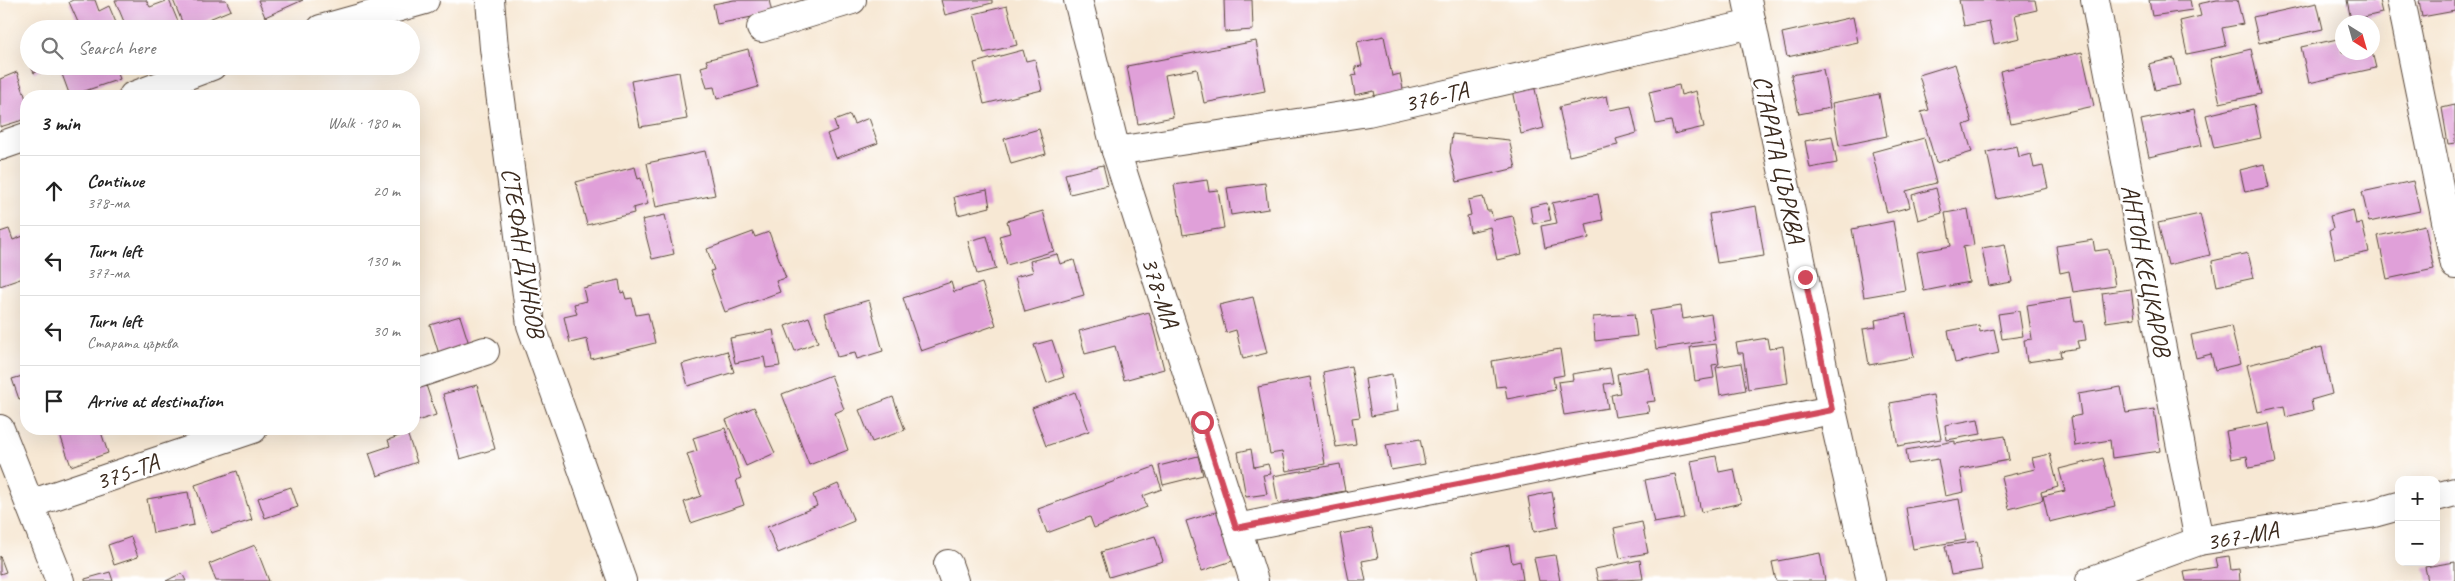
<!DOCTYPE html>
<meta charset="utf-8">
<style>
body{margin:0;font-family:Caveat,sans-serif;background:#f6f6f6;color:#222}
.controls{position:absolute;right:15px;bottom:15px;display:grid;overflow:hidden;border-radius:10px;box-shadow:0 5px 20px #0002}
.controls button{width:45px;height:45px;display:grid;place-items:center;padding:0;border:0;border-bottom:1px solid #e0e0e0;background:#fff;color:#222;font:25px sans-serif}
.compass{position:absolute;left:2335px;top:15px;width:45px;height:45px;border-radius:50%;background:#fff;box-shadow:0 5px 20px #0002;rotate:143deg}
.stop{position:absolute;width:15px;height:15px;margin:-11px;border:4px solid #d1495b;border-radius:50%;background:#fff}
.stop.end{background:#d1495b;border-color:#fff;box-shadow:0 1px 5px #0008}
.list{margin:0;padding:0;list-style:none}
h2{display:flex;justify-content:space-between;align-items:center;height:65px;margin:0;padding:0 20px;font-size:21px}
h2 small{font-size:16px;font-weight:400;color:#767676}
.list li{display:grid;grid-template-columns:32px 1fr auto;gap:15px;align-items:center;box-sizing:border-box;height:70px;padding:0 20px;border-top:1px solid #e0e0e0}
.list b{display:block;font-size:19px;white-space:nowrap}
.list p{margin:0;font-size:16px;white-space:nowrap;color:#767676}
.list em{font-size:16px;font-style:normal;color:#767676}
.icon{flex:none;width:28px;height:28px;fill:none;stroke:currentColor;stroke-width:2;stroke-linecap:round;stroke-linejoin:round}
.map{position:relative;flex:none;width:2455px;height:581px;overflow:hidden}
.search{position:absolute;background:#fff;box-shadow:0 5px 20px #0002;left:20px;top:20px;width:400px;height:55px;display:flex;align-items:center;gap:12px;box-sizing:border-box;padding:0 18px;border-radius:28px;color:#767676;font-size:19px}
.panel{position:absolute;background:#fff;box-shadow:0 5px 20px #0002;left:20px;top:90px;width:400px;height:345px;border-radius:20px}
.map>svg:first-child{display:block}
.building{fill:#e0a0d9}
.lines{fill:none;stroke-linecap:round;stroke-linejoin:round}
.minor-casing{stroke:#574639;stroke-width:30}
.minor{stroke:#fff;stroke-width:28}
.route{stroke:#d1495b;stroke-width:6}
.labels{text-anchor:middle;stroke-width:5;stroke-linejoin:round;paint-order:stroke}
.street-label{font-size:25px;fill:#3b2a1e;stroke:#fff}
</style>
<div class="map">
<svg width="2455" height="581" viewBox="0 0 2455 581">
<rect width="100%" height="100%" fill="#fff"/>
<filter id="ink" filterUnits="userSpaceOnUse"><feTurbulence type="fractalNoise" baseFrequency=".02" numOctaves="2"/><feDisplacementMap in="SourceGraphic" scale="10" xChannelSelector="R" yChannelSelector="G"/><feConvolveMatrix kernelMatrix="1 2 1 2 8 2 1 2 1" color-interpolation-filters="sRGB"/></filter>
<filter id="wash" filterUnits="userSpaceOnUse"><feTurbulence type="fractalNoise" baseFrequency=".0096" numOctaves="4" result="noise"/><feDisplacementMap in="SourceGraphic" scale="20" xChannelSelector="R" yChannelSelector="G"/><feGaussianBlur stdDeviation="1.12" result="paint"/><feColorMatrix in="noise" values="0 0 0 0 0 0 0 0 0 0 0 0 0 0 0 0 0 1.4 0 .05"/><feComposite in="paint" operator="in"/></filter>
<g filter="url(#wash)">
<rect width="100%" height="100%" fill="#f7e8d4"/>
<g id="blocks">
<g class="building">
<path d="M 73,0 L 95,0 L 99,11 L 109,6 L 117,25 L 108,29 L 96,29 L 94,26 L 81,29 L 69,2 Z"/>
<path d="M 115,0 L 146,0 L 150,7 L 169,0 L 181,29 L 127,29 Z"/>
<path d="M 173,0 L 226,0 L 231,10 L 185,29 Z"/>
<path d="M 258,0 L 303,0 L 265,17 Z"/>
<path d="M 734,0 L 769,0 L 772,13 L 717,24 L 713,4 Z"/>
<path d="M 941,0 L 992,0 L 992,3 L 945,15 Z"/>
<path d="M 1224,0 L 1252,0 L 1253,30 L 1225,32 Z"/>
<path d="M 1959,0 L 2035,0 L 2037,10 L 2015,15 L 2020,38 L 1994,44 L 1989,21 L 1964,26 Z"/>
<path d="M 2149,0 L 2190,0 L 2192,10 L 2152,16 Z"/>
<path d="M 2217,0 L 2237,0 L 2243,24 L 2222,28 L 2226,46 L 2187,54 L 2180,21 L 2201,16 L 2198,4 Z"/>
<path d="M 2347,0 L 2379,0 L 2382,13 L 2351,20 Z"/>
<path d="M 2419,0 L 2455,0 L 2455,11 L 2422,17 Z"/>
<path d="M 2317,3 L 2323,29 L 2259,43 L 2253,17 Z"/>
<path d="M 1007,6 L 1017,45 L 984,53 L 974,14 Z"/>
<path d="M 1853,17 L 1858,42 L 1787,57 L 1782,33 Z"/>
<path d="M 1384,36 L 1392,76 L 1400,74 L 1404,94 L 1376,100 L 1374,91 L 1355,95 L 1352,76 L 1357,75 L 1355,67 L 1362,66 L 1357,42 Z"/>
<path d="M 2342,38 L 2342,52 L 2372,52 L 2376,68 L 2309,83 L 2301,47 Z"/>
<path d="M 1256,41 L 1265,91 L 1204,103 L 1197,69 L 1165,75 L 1173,117 L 1138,124 L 1127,66 Z"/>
<path d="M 29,43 L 29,60 L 23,45 Z"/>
<path d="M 748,49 L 758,87 L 717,99 L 714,87 L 707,88 L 701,67 L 708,65 L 706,60 Z"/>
<path d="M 2251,49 L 2261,94 L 2220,103 L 2210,59 Z"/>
<path d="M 1023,50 L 1026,61 L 1035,59 L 1042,90 L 984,104 L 974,63 Z"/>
<path d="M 2082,52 L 2094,106 L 2011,124 L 2000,71 Z"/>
<path d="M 2174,58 L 2180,85 L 2155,90 L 2149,64 Z"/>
<path d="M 1955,64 L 1972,122 L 1964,125 L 1972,152 L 1936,163 L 1921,112 L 1929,110 L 1919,75 Z"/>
<path d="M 31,66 L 50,66 L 34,73 Z"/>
<path d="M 59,66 L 115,66 L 120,79 L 70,96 Z"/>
<path d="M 1823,69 L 1830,108 L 1799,114 L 1791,75 Z"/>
<path d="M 17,72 L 26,99 L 26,119 L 0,127 L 0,79 Z"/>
<path d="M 679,72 L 687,119 L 640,127 L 631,81 Z"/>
<path d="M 1534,85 L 1544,128 L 1521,134 L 1512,90 Z"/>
<path d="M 1679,85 L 1681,95 L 1696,91 L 1704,127 L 1674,134 L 1671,121 L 1656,124 L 1649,92 Z"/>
<path d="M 1879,94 L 1887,136 L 1839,146 L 1832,103 Z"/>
<path d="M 1607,96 L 1610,110 L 1631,106 L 1637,133 L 1616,139 L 1618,145 L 1569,156 L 1559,107 Z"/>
<path d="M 2254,104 L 2261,138 L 2214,148 L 2206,115 Z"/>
<path d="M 2455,105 L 2455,143 L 2448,144 L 2442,108 Z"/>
<path d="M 2194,109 L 2202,145 L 2149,157 L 2141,120 Z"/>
<path d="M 850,115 L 854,124 L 869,118 L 878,143 L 836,158 L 827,134 L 837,130 L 834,121 Z"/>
<path d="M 1039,129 L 1046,154 L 1011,164 L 1004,139 Z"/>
<path d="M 1452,134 L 1509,140 L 1516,168 L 1457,182 L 1450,153 Z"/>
<path d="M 1832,136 L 1837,163 L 1810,168 L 1805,141 Z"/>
<path d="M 1924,138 L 1936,183 L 1906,191 L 1910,207 L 1887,213 L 1872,152 Z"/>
<path d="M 2017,146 L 2019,157 L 2031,154 L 2034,168 L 2043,166 L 2048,188 L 1997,199 L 1987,152 Z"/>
<path d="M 705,151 L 715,195 L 656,207 L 647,163 Z"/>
<path d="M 2264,164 L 2269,187 L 2245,192 L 2240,170 Z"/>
<path d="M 1103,165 L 1108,185 L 1070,194 L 1065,174 Z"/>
<path d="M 635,167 L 638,179 L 641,178 L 648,204 L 633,208 L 634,213 L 587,225 L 576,182 Z"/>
<path d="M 1207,180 L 1209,191 L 1218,190 L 1224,228 L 1183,235 L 1174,185 Z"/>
<path d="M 2413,181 L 2420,211 L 2369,222 L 2362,192 Z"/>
<path d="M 1265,183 L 1268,209 L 1231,215 L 1227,188 Z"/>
<path d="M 1936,188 L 1942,213 L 1918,220 L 1912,195 Z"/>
<path d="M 987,190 L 990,207 L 958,215 L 954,197 Z"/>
<path d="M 1598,194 L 1603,220 L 1586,224 L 1589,238 L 1545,248 L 1541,226 L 1557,223 L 1552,203 Z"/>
<path d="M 1483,197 L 1487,211 L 1491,211 L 1493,220 L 1513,216 L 1522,254 L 1497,260 L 1490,227 L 1470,232 L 1467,216 L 1471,215 L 1468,200 Z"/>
<path d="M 1547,203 L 1551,220 L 1533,224 L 1530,207 Z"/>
<path d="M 1756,206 L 1764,256 L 1717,263 L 1709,214 Z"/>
<path d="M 1968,209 L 1974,245 L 1963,247 L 1969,282 L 1924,291 L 1917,252 L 1951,246 L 1945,213 Z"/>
<path d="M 2353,210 L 2356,224 L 2362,223 L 2369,252 L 2335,259 L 2329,231 L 2333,229 L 2330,216 Z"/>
<path d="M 1043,211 L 1054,251 L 1007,265 L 999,236 L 1010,233 L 1007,221 Z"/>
<path d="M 2200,214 L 2210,255 L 2168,265 L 2158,223 Z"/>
<path d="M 665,215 L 674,254 L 652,259 L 642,220 Z"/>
<path d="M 1893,221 L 1905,290 L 1864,297 L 1852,229 Z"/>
<path d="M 2425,225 L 2434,269 L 2387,279 L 2378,236 Z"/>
<path d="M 9,229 L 13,240 L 26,235 L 26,277 L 0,286 L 0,232 Z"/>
<path d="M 753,232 L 755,237 L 769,232 L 786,278 L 776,281 L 780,292 L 725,312 L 710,271 L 714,270 L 707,249 Z"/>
<path d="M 987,236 L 996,269 L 977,274 L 968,241 Z"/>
<path d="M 2093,240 L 2095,251 L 2109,249 L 2115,286 L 2073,292 L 2069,271 L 2060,273 L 2056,246 Z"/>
<path d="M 2005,244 L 2012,282 L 1989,286 L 1982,248 Z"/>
<path d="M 2248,253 L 2254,278 L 2217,286 L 2212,261 Z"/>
<path d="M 1057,254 L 1060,264 L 1074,260 L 1084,295 L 1025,312 L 1015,277 L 1033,272 L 1030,261 Z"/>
<path d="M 619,280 L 621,293 L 624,292 L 626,299 L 632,298 L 636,315 L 648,313 L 655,343 L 591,359 L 587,339 L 570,343 L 564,317 L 577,314 L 574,304 L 586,301 L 583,288 Z"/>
<path d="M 951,282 L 954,292 L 982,283 L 996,325 L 921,351 L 903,298 Z"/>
<path d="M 2131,289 L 2135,318 L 2106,322 L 2102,293 Z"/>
<path d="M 1253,297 L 1267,353 L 1243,359 L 1236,330 L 1226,333 L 1219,305 Z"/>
<path d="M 2071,298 L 2075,322 L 2083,321 L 2086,340 L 2077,341 L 2079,348 L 2060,351 L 2061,357 L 2027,362 L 2024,340 L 2032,339 L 2027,305 Z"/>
<path d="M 869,300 L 883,351 L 857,359 L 855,353 L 837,357 L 825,313 Z"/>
<path d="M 1681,306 L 1683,319 L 1711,314 L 1715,340 L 1656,349 L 1650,311 Z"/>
<path d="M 2019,311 L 2023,336 L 2002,339 L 1998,314 Z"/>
<path d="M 1149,312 L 1164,369 L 1124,380 L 1115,346 L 1085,354 L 1079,331 Z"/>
<path d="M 1634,314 L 1637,336 L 1595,341 L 1593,317 Z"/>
<path d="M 1906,314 L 1914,357 L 1869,365 L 1863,329 L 1876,327 L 1875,320 Z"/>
<path d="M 460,316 L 469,344 L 439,354 L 430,325 Z"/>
<path d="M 809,317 L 818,342 L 795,351 L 785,326 Z"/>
<path d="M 1979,325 L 1980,332 L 1994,329 L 1999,353 L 1955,363 L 1948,331 Z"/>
<path d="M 2231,326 L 2240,364 L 2215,370 L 2211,354 L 2196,358 L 2191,335 Z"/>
<path d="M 773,330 L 780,366 L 766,368 L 764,357 L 735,363 L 730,338 Z"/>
<path d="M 1767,338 L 1769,349 L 1783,346 L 1788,383 L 1748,389 L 1743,353 L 1738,353 L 1736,343 Z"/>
<path d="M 1052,340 L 1064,377 L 1047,383 L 1034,345 Z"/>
<path d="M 1716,344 L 1719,364 L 1712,365 L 1714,378 L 1695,381 L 1690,347 Z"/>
<path d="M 2322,347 L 2332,394 L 2311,400 L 2313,410 L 2286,417 L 2284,406 L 2258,412 L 2247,365 Z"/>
<path d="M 1560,349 L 1564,375 L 1553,377 L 1555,390 L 1507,399 L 1505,386 L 1496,387 L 1492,361 Z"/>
<path d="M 727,351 L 734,372 L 688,386 L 682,364 Z"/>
<path d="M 1741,363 L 1746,390 L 1720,395 L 1716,367 Z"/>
<path d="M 1351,366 L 1360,417 L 1352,418 L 1356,444 L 1336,447 L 1323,372 Z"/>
<path d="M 1610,368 L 1613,383 L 1604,384 L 1608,408 L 1564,415 L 1558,382 L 1573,380 L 1572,374 Z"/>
<path d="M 1649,368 L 1655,401 L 1647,402 L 1649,412 L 1615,417 L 1611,395 L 1620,393 L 1617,374 Z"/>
<path d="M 1392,374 L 1398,411 L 1371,416 L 1365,379 Z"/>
<path d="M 26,375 L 26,397 L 19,399 L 12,379 Z"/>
<path d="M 831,375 L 844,409 L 835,413 L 848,450 L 809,465 L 782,394 Z"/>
<path d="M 1310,377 L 1325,464 L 1286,471 L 1282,452 L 1270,454 L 1258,387 Z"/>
<path d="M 424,379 L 436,415 L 414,422 L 414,382 Z"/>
<path d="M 477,385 L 495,449 L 460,459 L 443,394 Z"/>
<path d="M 2121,387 L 2126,413 L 2154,409 L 2160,451 L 2112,458 L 2110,440 L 2075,446 L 2071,417 L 2081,415 L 2078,394 Z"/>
<path d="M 1075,392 L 1089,431 L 1046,446 L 1032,408 Z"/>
<path d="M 1933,395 L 1941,439 L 1898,446 L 1890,403 Z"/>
<path d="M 893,397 L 905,430 L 872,442 L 859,410 Z"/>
<path d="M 754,407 L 775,453 L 746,466 L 726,420 Z"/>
<path d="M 26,413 L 26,425 L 22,414 Z"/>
<path d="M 1978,419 L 1981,434 L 1947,440 L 1945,425 Z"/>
<path d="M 2269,423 L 2276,463 L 2249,468 L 2247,456 L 2231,459 L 2226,431 Z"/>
<path d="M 725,428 L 741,478 L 736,480 L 744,505 L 691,523 L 684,502 L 701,496 L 687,454 L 697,451 L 693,438 Z"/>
<path d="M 58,429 L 100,429 L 108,453 L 71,466 Z"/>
<path d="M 380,429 L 394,429 L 381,433 Z"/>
<path d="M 407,433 L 417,462 L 377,476 L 369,453 L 390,446 L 388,440 Z"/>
<path d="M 2005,436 L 2009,460 L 1960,469 L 1964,492 L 1945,496 L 1938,459 L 1908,464 L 1906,450 L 1955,441 L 1955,444 Z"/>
<path d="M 1420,439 L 1425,464 L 1391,470 L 1386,445 Z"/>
<path d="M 1251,449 L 1254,467 L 1268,464 L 1271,474 L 1263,475 L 1267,494 L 1246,497 L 1238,452 Z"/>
<path d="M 2050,454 L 2058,487 L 2041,492 L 2043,500 L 2009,509 L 2001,477 L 2035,469 L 2032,458 Z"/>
<path d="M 1198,456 L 1203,475 L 1163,485 L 1159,466 Z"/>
<path d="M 1716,456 L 1719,472 L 1734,469 L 1741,503 L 1701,512 L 1691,461 Z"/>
<path d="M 2103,458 L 2115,506 L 2049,522 L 2043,496 L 2065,491 L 2059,469 Z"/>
<path d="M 1340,464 L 1345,491 L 1278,503 L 1273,476 Z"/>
<path d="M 1154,467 L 1162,489 L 1143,496 L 1147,507 L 1094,528 L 1090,517 L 1047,533 L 1038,509 Z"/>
<path d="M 237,471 L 252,520 L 211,533 L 195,485 Z"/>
<path d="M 1675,474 L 1684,518 L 1654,523 L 1645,480 Z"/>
<path d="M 838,484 L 854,521 L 778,553 L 767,527 L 817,506 L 813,495 Z"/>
<path d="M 291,487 L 298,507 L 265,518 L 258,498 Z"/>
<path d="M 188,492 L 194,525 L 153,533 L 147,499 Z"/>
<path d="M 1552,492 L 1558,527 L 1534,532 L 1528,497 Z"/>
<path d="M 1959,499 L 1966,540 L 1913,549 L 1906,508 Z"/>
<path d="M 1219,511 L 1235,560 L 1202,571 L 1186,521 Z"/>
<path d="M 1642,522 L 1648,553 L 1620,558 L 1614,528 Z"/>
<path d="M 1372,528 L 1378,558 L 1362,561 L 1366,581 L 1349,581 L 1340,534 Z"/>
<path d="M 1155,536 L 1163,561 L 1109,577 L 1101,552 Z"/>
<path d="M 131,537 L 138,557 L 114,565 L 108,545 Z"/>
<path d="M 1977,541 L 1982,570 L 1951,575 L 1945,546 Z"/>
<path d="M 255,545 L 269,581 L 216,581 L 209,564 Z"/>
<path d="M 1509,545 L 1512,563 L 1520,561 L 1523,580 L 1478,581 L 1472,553 Z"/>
<path d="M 1820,553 L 1825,581 L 1776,581 L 1772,562 Z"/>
<path d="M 1555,555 L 1560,581 L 1539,581 L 1534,558 Z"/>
<path d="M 0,556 L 6,572 L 0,574 Z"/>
<path d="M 2229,556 L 2231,570 L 2239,569 L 2240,581 L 2186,581 L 2184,572 L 2217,567 L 2215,558 Z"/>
<path d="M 1640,560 L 1643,579 L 1598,581 L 1595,569 Z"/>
<path d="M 2455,562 L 2455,581 L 2428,581 L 2425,567 Z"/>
<path d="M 110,572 L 113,581 L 85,581 L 85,579 Z"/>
<path d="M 182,573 L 186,581 L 166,581 Z"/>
</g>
</g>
</g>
<g filter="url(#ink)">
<use href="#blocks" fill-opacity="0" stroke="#574639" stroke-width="1"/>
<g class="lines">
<g class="minor-casing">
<g id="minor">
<path d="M 490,0 L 494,48 L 531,325 L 622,581"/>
<path d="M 1078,0 L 1116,151 L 1254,581"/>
<path d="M 1747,0 L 1832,410 L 1871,581"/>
<path d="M 2095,0 L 2199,541"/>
<path d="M 2401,0 L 2455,265"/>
<path d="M 761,28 L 852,0"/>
<path d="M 321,29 L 425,0"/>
<path d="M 133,96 L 212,66"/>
<path d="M 0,146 L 26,137"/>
<path d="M 1116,151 L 1368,112 L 1752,24"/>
<path d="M 414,375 L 485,351"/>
<path d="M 0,429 L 60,581"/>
<path d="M 2436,497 L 2455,492"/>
<path d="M 30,504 L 253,429"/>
<path d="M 1237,528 L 1832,410"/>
<path d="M 948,564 L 954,581"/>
<path d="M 2090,581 L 2199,541 L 2370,514 L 2399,506"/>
</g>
</g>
<use href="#minor" class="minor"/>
</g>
</g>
<g class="lines" filter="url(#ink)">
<path class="route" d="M 1202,422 L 1236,528 L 1832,410 L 1805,277"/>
</g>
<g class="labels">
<g class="street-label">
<text transform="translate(1436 96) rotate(-13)" y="9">376-ТА</text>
<text transform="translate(1780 159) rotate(78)" y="9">СТАРАТА ЦЪРКВА</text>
<text transform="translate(524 252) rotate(81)" y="9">СТЕФАН ДУНЬОВ</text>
<text transform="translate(2147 270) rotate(79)" y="9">АНТОН КЕЦКАРОВ</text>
<text transform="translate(1161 292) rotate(72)" y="9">378-МА</text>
<text transform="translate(127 471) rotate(-19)" y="9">375-ТА</text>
<text transform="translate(2242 535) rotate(-10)" y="9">367-МА</text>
</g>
</g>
</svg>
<div class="controls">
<button>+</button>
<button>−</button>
</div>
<svg class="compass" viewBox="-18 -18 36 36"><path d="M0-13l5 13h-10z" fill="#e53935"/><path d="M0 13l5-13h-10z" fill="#767676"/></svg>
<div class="stop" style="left:1202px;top:422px"></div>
<div class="stop end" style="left:1805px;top:277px"></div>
<div class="search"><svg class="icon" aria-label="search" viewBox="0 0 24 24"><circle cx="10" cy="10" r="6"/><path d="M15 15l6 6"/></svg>Search here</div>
<section class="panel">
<h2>3 min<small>Walk · 180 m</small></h2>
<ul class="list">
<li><svg class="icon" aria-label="ahead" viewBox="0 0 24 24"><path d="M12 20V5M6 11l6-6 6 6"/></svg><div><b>Continue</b><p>378-ма</p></div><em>20 m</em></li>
<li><svg class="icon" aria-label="left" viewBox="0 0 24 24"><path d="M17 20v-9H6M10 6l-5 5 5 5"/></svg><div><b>Turn left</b><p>377-ма</p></div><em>130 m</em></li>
<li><svg class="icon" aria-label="left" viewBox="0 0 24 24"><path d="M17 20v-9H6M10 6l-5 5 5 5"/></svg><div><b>Turn left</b><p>Старата църква</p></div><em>30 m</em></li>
<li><svg class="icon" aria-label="arrive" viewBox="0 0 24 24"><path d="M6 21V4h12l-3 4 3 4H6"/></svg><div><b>Arrive at destination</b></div></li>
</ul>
</section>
</div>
